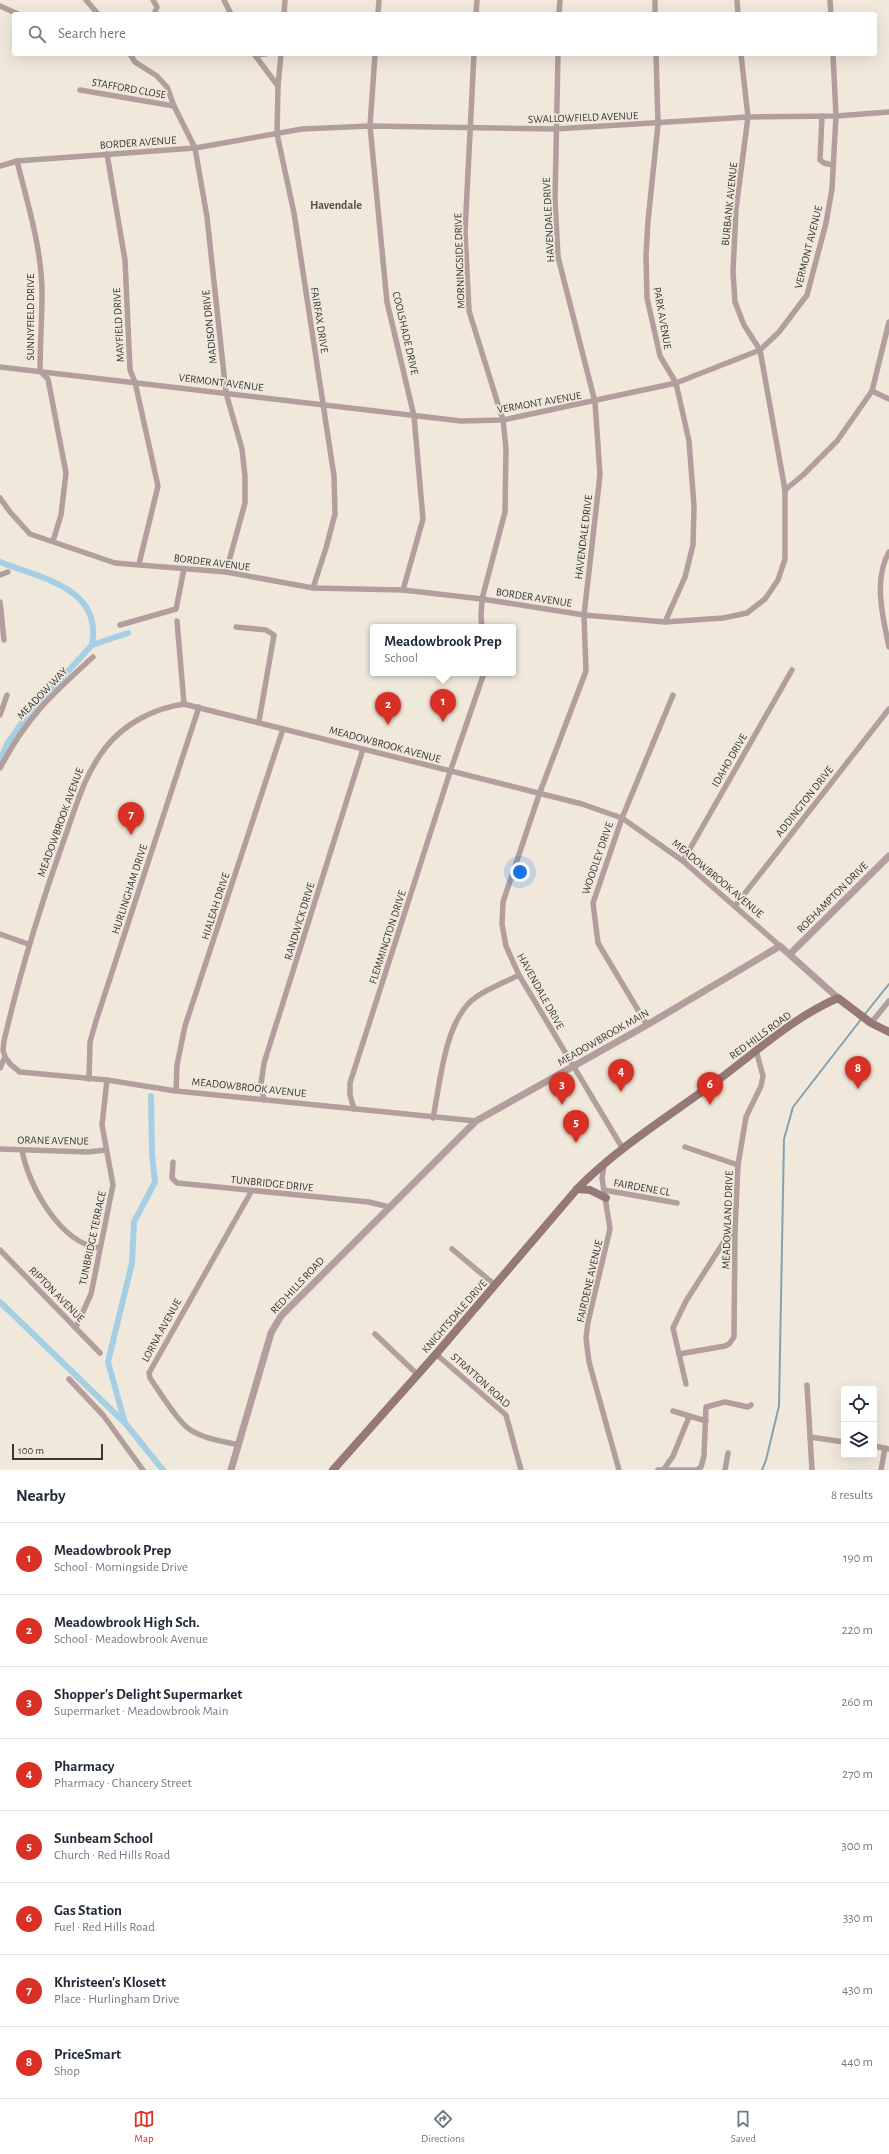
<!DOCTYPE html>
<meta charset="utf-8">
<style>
body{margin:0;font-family:"Alegreya Sans",sans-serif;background:#f2f2f3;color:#1f2937}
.controls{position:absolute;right:12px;bottom:12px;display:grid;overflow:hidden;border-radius:4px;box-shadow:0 4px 16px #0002}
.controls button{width:36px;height:36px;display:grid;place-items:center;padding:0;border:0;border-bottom:1px solid #e0e1e3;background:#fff;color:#1f2937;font:20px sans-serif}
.scale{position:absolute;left:12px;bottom:10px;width:91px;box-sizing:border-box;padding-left:4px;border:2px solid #393731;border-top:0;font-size:11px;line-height:14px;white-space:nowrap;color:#393731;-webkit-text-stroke:3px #f0e9db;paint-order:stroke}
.you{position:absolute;left:520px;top:872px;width:14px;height:14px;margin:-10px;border:3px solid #fff;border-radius:50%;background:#1a73e8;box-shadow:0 0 0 6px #1a73e833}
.badge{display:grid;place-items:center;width:26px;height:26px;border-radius:50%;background:#d93025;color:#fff;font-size:13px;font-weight:700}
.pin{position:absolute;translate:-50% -33px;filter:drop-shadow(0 1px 2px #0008)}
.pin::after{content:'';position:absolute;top:21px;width:14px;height:12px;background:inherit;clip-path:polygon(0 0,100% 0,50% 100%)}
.popup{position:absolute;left:370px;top:624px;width:146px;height:52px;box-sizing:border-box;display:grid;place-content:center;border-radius:4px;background:#fff;filter:drop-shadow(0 1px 3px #0005);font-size:13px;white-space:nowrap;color:#747a83}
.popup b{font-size:15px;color:#1f2937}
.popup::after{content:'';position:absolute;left:50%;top:100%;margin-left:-8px;border:8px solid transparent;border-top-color:#fff}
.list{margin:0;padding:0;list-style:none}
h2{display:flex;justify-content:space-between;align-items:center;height:52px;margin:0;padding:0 16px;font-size:17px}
h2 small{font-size:13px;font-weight:400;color:#747a83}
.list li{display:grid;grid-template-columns:26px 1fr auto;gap:12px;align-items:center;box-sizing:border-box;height:72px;padding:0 16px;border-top:1px solid #e0e1e3}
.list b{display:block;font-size:15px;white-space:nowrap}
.list p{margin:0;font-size:13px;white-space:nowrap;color:#747a83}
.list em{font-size:13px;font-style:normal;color:#747a83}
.icon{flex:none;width:22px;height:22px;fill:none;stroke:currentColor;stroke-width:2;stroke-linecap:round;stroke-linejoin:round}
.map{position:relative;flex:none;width:889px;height:1470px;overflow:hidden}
.search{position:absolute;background:#fff;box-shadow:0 4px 16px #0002;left:12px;right:12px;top:12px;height:44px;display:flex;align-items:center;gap:10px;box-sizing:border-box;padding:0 14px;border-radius:4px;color:#747a83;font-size:15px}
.sheet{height:628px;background:#fff}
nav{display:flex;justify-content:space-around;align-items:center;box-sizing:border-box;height:56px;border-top:1px solid #e0e1e3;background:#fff;font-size:11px;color:#747a83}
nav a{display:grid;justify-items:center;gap:2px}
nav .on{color:#d93025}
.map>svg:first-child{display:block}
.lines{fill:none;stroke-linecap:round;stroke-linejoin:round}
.stream{stroke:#85a1af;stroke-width:2}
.canal{stroke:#a6cfe5;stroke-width:6}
.minor{stroke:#b29e9c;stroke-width:5.5}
.tertiary{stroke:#b29e9c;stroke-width:7}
.secondary{stroke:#967977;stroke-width:8}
.labels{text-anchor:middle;stroke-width:3.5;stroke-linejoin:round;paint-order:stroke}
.street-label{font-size:11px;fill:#393731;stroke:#f0e9db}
.neighbourhood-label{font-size:12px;font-weight:bold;fill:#595347;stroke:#f0e9db}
</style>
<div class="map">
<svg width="889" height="1470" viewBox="0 0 889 1470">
<rect width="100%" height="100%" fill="#f0e9db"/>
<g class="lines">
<g class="stream">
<path d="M 865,1014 L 889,984"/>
<path d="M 762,1470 L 766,1460 L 779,1406 L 784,1139 L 793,1107 L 862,1018"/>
</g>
<g class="canal">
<path d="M 0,562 C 39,578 103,587 92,645"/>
<path d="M 0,760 L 7,744 L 26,717 L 92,645 L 128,633"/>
<path d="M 0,1302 L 125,1423 L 163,1470"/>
<path d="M 125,1423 L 108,1362 L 132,1263 L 134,1222 L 155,1182 L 152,1154 L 151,1096"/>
</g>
<g class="minor">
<path d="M 86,0 L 98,14"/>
<path d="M 153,0 L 157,7 L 154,14"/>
<path d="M 224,0 L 231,14"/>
<path d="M 655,0 L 655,14"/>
<path d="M 737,0 L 738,14"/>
<path d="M 830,0 L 831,14"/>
<path d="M 0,6 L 18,14"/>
<path d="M 284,14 L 285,0"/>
<path d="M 378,14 L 379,0"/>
<path d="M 476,14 L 477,0"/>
<path d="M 559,14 L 560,0"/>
<path d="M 130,54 L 135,62 L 157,76 L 167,87 L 174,106 L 195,148 L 207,217 L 226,393 L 242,449 L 245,476 L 245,503 L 226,572"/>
<path d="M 254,54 L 278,86"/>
<path d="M 281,54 L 278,86 L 277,134 L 294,213 L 334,476 L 335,514 L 326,548 L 313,588"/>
<path d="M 375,54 L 370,126 L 387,302 L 414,416 L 423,519 L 403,590"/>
<path d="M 474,54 L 465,232 L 469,311 L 503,420 L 506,448 L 505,512 L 482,599 L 481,616 L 482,627"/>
<path d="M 558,54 L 555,199 L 558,257 L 595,402 L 600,475 L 584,615 L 586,671 L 540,792 L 503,902 L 502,924 L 506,946 L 519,975 L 623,1149"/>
<path d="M 656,54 L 658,124 L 648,221 L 646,255 L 647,298 L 660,356 L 676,383 L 689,441 L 694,506 L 693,545 L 685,577 L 665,622"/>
<path d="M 741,54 L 748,117 L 736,209 L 733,272 L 735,302 L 744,325 L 760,350 L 785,490"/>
<path d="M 255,55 L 266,54"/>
<path d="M 80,90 L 174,106"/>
<path d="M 822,116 L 820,160 L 824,163 L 833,165"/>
<path d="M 107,154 L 125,260 L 130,370 L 135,382 L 158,486 L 139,564"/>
<path d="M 17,161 C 28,205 42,249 42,294 C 42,320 40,345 40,371 L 48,379 L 66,473 L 61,515 L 53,541"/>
<path d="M 0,166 L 17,161 L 195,148 L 302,129 L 370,126 L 555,129 L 748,117 L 836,116 L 889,112"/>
<path d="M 0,367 L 461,421 L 503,420 L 676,383 L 760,350 L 779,332 L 807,295 L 826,223 L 832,189 L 836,116 L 833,54"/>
<path d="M 872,391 L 889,399"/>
<path d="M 0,498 L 10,512 L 30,534 L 115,563 L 226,572 L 313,588 L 403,590 L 482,599 L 584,615 L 665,622 L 723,618 L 747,613 L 765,599 L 778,580 L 785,559 L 785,490 L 803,475 L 837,441 L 872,391 L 889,322"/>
<path d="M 889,552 C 873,580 883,618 889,647"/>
<path d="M 0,575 L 8,572"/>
<path d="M 0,602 L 4,640"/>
<path d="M 177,621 L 184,704"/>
<path d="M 120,625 L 176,609 L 184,569"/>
<path d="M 236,627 L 266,630 L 274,635 L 259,721"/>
<path d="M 0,715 L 7,695"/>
<path d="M 0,768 C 26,718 52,694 93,657"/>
<path d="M 683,861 L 792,670"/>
<path d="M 735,906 L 889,709"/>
<path d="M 0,934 L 28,944"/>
<path d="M 871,1023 L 889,1001"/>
<path d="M 647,1025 L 598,943 L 593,903 L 622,818 L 673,695"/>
<path d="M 0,1068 L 5,1057"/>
<path d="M 89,1079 L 90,1042 L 96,1021 L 199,707"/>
<path d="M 176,1091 L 177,1065 L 185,1026 L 283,729"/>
<path d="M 264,1100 L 261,1084 L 264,1063 L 363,749"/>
<path d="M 354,1109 L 350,1095 L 350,1083 L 450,772 L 484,673"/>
<path d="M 433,1118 C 440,1084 444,1030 468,1004 C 481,991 503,983 519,975"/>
<path d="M 476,1121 L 176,1091 L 107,1080 L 20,1072 L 11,1065 L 5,1057 L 3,1050 L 4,1041 C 20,972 41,904 65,837 C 77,804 84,775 106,747 C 125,723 155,708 184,704 L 582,804 L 622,818 L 683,861 L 780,946"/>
<path d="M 685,1147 L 738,1165"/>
<path d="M 0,1149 L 88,1152 L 106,1150"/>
<path d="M 22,1150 C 28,1185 60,1243 99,1248"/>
<path d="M 173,1162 L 172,1178 L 177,1183 L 369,1202 L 389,1207"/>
<path d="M 604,1165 L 602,1178 L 610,1229 L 588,1322 L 586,1338 L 589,1362 L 619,1470"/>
<path d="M 604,1190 L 677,1203"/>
<path d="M 452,1249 L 495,1285"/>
<path d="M 0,1250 L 100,1353"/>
<path d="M 76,1327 L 91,1294 L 113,1185 L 102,1125 L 107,1080"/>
<path d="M 375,1334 L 418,1375"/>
<path d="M 436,1354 L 506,1415 L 521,1470"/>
<path d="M 679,1354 L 725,1346 L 729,1344 L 734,1337 L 735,1231 L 738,1165 L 746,1117 L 761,1086 L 763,1076 L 756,1050"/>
<path d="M 69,1379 L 103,1415 L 143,1470"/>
<path d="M 686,1384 L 673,1328 L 686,1301 L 725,1240 L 735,1231"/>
<path d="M 807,1385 L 812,1470"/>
<path d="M 673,1411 L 706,1421"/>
<path d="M 810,1437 L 844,1442"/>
<path d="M 239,1445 C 222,1441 204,1439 189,1429 C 177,1421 159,1391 150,1378 L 149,1373 L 251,1192"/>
<path d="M 874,1446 L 889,1449"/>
<path d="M 664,1469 L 673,1456 L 689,1417"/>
<path d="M 658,1470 L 697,1470 L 701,1467 L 704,1456 L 706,1407 L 725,1402 L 748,1407 L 751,1405"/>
<path d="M 725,1470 L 728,1453"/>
<path d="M 881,1470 L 885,1448"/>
</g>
<g class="tertiary">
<path d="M 791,953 L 889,856"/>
<path d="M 231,1470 L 271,1333 L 281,1316 L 476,1121 L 647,1025 L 780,946 L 838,998"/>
</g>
<g class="secondary">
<path d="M 577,1189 L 590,1190 L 606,1198"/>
<path d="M 333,1470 L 436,1354 L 577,1189 C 618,1147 671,1115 718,1080 C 757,1051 794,1017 838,998 L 871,1023 L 889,1032"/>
</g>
</g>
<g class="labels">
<g class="street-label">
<text transform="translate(129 88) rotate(10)" y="4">STAFFORD CLOSE</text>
<text transform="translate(583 117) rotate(-2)" y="4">SWALLOWFIELD AVENUE</text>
<text transform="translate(138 142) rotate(-4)" y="4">BORDER AVENUE</text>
<text transform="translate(729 204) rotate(-84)" y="4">BURBANK AVENUE</text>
<text transform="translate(548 220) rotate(-93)" y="4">HAVENDALE DRIVE</text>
<text transform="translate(808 247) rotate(-76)" y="4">VERMONT AVENUE</text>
<text transform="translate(459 261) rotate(-92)" y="4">MORNINGSIDE DRIVE</text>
<text transform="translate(30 317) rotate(-90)" y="4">SUNNYFIELD DRIVE</text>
<text transform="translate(663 318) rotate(80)" y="4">PARK AVENUE</text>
<text transform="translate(320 320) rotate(81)" y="4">FAIRFAX DRIVE</text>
<text transform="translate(118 325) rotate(-93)" y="4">MAYFIELD DRIVE</text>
<text transform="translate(209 327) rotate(-96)" y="4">MADISON DRIVE</text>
<text transform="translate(406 333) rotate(77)" y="4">COOLSHADE DRIVE</text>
<text transform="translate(221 382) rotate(7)" y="4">VERMONT AVENUE</text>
<text transform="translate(539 402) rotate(-10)" y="4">VERMONT AVENUE</text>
<text transform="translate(583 537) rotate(-83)" y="4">HAVENDALE DRIVE</text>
<text transform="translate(212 562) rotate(7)" y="4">BORDER AVENUE</text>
<text transform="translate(534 597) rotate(9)" y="4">BORDER AVENUE</text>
<text transform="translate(42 693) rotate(-46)" y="4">MEADOW WAY</text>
<text transform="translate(385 744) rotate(15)" y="4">MEADOWBROOK AVENUE</text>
<text transform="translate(729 760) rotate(-60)" y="4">IDAHO DRIVE</text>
<text transform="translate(804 801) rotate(-52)" y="4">ADDINGTON DRIVE</text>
<text transform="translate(60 822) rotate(-70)" y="4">MEADOWBROOK AVENUE</text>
<text transform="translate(597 858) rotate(-71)" y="4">WOODLEY DRIVE</text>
<text transform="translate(718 878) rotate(40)" y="4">MEADOWBROOK AVENUE</text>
<text transform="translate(129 889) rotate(-72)" y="4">HURLINGHAM DRIVE</text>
<text transform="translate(832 897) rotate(-45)" y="4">ROEHAMPTON DRIVE</text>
<text transform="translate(215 906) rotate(-72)" y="4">HIALEAH DRIVE</text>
<text transform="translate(299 921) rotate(-73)" y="4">RANDWICK DRIVE</text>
<text transform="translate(387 937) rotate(-72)" y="4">FLEMMINGTON DRIVE</text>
<text transform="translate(541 991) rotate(61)" y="4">HAVENDALE DRIVE</text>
<text transform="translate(760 1035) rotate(-36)" y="4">RED HILLS ROAD</text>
<text transform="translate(603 1037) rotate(-30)" y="4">MEADOWBROOK MAIN</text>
<text transform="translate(249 1087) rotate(6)" y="4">MEADOWBROOK AVENUE</text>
<text transform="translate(53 1140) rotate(1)" y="4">ORANE AVENUE</text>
<text transform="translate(272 1183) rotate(6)" y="4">TUNBRIDGE DRIVE</text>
<text transform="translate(642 1187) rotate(10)" y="4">FAIRDENE CL</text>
<text transform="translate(727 1220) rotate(-88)" y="4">MEADOWLAND DRIVE</text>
<text transform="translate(92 1238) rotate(-78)" y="4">TUNBRIDGE TERRACE</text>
<text transform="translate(589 1281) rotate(-77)" y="4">FAIRDENE AVENUE</text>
<text transform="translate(297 1285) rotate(-47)" y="4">RED HILLS ROAD</text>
<text transform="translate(57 1294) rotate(45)" y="4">RIPTON AVENUE</text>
<text transform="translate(454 1316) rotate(-49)" y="4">KNIGHTSDALE DRIVE</text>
<text transform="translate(161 1330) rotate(-61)" y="4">LORNA AVENUE</text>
<text transform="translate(481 1380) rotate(42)" y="4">STRATTON ROAD</text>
</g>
<g class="neighbourhood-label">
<text x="336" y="209">Havendale</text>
</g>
</g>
</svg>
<div class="controls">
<button><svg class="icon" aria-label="locate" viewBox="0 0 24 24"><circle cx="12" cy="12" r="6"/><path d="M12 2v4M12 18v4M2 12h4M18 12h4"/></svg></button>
<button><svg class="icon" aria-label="layers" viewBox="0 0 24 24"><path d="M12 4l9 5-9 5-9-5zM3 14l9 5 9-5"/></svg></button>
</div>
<div class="scale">100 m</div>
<div class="you"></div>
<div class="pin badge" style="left:443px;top:722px">1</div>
<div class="popup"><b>Meadowbrook Prep</b>School</div>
<div class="pin badge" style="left:388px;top:725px">2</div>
<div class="pin badge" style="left:562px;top:1105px">3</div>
<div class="pin badge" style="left:621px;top:1092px">4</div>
<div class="pin badge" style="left:576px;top:1143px">5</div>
<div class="pin badge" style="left:710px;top:1105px">6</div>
<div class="pin badge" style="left:131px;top:835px">7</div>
<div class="pin badge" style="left:858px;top:1089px">8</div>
<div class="search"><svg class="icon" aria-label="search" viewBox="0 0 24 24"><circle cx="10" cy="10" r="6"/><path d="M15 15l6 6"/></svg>Search here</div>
</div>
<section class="sheet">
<h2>Nearby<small>8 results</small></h2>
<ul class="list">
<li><span class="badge">1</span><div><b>Meadowbrook Prep</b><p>School · Morningside Drive</p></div><em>190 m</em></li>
<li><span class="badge">2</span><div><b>Meadowbrook High Sch.</b><p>School · Meadowbrook Avenue</p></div><em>220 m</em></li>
<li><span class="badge">3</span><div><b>Shopper's Delight Supermarket</b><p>Supermarket · Meadowbrook Main</p></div><em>260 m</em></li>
<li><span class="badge">4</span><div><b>Pharmacy</b><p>Pharmacy · Chancery Street</p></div><em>270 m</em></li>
<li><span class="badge">5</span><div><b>Sunbeam School</b><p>Church · Red Hills Road</p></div><em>300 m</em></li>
<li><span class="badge">6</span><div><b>Gas Station</b><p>Fuel · Red Hills Road</p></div><em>330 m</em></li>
<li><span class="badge">7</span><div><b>Khristeen's Klosett</b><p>Place · Hurlingham Drive</p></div><em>430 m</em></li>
<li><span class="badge">8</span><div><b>PriceSmart</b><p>Shop</p></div><em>440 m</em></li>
</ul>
</section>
<nav>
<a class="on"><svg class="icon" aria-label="map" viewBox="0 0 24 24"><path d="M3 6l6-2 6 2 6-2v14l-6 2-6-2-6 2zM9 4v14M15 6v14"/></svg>Map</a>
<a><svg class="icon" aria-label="directions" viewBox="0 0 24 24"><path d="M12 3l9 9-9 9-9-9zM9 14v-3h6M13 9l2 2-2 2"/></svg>Directions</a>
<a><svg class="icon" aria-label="saved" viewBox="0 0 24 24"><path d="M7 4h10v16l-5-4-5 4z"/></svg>Saved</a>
</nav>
